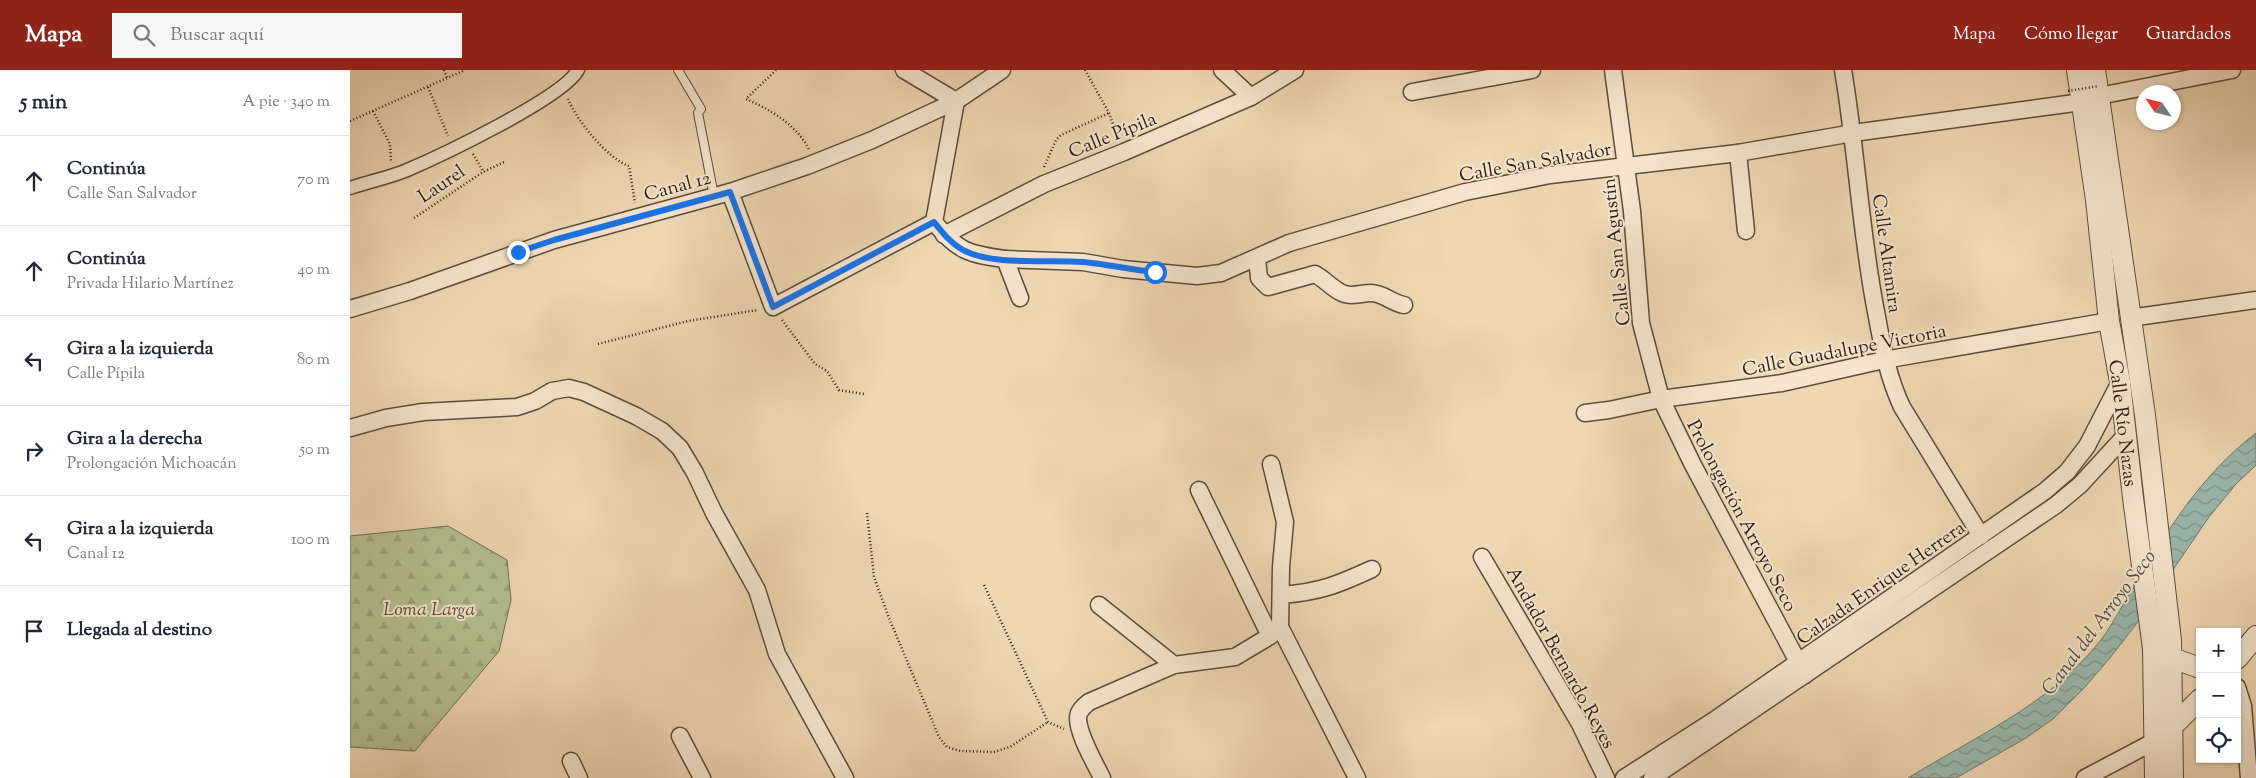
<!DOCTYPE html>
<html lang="es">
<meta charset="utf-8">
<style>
body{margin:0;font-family:"Sorts Mill Goudy",serif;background:#f6f6f7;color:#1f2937}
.controls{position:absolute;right:15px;bottom:15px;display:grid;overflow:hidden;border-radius:0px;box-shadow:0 1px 4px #0004}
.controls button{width:45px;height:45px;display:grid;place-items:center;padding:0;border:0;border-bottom:1px solid #e0e1e3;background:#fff;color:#1f2937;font:25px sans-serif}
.compass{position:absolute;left:1786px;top:15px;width:45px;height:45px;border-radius:50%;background:#fff;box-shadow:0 1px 4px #0004;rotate:305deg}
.stop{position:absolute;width:15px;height:15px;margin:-11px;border:4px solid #1a73e8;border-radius:50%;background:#fff}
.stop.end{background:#1a73e8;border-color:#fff;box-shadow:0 1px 5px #0008}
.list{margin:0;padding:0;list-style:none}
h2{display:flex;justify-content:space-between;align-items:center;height:65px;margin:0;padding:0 20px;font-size:21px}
h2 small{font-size:16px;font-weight:400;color:#747a83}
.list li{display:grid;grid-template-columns:32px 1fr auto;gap:15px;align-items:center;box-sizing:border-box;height:90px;padding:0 20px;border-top:1px solid #e0e1e3}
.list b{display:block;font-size:19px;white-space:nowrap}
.list p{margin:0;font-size:16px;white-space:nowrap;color:#747a83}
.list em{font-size:16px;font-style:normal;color:#747a83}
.icon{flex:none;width:28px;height:28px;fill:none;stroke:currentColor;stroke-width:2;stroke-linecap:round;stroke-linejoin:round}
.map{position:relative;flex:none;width:1906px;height:708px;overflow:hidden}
header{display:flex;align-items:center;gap:30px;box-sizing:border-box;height:70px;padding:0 25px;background:#8f2418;color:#fff}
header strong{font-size:24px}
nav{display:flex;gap:28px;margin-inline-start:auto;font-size:18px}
.search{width:350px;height:45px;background:#f6f6f7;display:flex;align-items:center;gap:12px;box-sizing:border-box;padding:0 18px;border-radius:0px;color:#747a83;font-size:19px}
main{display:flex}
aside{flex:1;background:#fff}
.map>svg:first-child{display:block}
.forest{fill:url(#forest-firs);stroke:#706f52}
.water{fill:url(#water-waves);stroke:#6e7b70}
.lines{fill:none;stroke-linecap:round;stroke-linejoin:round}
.service-casing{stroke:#5c4d3c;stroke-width:10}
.pedestrian-casing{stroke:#5c4d3c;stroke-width:15}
.minor-casing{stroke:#5c4d3c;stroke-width:19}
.tertiary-casing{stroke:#5c4d3c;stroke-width:22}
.path{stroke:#2b1f14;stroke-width:2.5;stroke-dasharray:1 2.5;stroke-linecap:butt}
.service{stroke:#f5e5ce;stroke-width:8}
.pedestrian{stroke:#f5e5ce;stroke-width:12}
.minor{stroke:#f5e5ce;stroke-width:16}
.tertiary{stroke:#f5e5ce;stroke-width:20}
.path-bridge{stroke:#2b1f14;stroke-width:2.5;stroke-dasharray:1 2.5;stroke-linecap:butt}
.route{stroke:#1a73e8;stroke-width:6}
.labels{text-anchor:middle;stroke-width:4;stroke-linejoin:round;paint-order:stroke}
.street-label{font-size:19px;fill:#2b1f14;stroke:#f5e5ce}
.park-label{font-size:19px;font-style:italic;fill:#544f3a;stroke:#f5e5ce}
.water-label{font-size:20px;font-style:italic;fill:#4c4d42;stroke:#f5e5ce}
</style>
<header>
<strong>Mapa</strong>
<div class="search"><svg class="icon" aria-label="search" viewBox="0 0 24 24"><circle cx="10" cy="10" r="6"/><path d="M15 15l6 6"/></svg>Buscar aquí</div>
<nav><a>Mapa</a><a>Cómo llegar</a><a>Guardados</a></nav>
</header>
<main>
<aside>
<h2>5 min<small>A pie · 340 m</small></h2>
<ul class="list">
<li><svg class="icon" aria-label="ahead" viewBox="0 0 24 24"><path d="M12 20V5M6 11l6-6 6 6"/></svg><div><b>Continúa</b><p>Calle San Salvador</p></div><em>70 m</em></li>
<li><svg class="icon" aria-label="ahead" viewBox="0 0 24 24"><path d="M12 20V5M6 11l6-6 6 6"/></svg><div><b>Continúa</b><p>Privada Hilario Martínez</p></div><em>40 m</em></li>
<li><svg class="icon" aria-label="left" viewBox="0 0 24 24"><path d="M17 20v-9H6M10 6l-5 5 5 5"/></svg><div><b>Gira a la izquierda</b><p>Calle Pípila</p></div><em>80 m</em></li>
<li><svg class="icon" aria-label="right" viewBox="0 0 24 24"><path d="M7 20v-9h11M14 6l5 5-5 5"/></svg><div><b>Gira a la derecha</b><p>Prolongación Michoacán</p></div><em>50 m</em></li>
<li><svg class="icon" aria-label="left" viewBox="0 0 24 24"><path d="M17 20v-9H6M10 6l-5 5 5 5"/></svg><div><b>Gira a la izquierda</b><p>Canal 12</p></div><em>100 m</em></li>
<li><svg class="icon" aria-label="arrive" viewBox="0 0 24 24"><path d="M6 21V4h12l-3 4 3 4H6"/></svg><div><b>Llegada al destino</b></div></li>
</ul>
</aside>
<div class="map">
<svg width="1906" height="708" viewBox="0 0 1906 708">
<defs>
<pattern id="forest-firs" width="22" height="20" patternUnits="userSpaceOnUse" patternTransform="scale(1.25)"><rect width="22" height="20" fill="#b4bf91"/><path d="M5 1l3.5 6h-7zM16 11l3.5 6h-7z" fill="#9ba47c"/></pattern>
<pattern id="water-waves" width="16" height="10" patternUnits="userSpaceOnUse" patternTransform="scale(1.25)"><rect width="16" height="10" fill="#9ab9ae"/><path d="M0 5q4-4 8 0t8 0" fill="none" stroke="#7e968c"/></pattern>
</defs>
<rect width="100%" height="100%" fill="#efd7b3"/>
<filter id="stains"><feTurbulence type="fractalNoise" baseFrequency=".004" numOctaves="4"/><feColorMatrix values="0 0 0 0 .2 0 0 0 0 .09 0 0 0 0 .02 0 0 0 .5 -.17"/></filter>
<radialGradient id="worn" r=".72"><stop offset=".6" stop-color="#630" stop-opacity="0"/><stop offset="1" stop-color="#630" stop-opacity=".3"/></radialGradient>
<path class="forest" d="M 98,456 L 157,490 L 161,530 L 149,581 L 65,681 L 0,677 L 0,466 Z"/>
<path class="water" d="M 1906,363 L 1906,395 L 1886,414 L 1859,447 L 1784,557 L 1759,589 L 1735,617 L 1703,649 L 1676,668 L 1606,708 L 1558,708 C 1623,668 1696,636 1746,576 C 1760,560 1769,540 1781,522 C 1817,461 1849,407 1906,363 Z"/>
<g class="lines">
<g class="service-casing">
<path id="service" d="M 328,0 L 351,39 L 348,43 L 364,126"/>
</g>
<g class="pedestrian-casing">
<path id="pedestrian" d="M 0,118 C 18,112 37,108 55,101 C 88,87 213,28 228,0"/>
</g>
<g class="minor-casing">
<g id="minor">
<path d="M 554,0 L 606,31 L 584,152 C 608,182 619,184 655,189 L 670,228"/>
<path d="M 872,0 L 901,27"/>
<path d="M 1263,0 L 1282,141 L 1291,253 L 1311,329 L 1343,395 L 1455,605"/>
<path d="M 1493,0 C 1506,77 1510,154 1524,231 C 1531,268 1536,303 1552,337 L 1631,466"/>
<path d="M 1062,22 L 1182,0"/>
<path d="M 1749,26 L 1882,0"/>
<path d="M 1388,83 L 1396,161"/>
<path d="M 380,122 L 423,237 L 584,152"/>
<path d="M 594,165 L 694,114 L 774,82 L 901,27 L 945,0"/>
<path d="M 907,188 L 909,208 L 918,217 L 965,204 C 974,209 981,217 990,222 C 1001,228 1010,223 1021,223 C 1033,223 1042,233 1054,235"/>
<path d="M 655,189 L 733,192 L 773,199 L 847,206 L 871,203 L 939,173 L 1115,122 L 1200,105 L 1388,83 L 1503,63 L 1732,32"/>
<path d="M 0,239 L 60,221 L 204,170 L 380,122 L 457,96 L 522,70 L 606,31 L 652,0"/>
<path d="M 1780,248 L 1906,230"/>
<path d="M 1235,343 L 1259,340 L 1311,329 L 1432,313 L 1534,290 L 1759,251"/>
<path d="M 0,358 L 36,348 L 73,342 L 167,337 L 185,331 L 202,321 L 219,318 L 234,322 L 286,346 L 312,361 L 330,378 L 345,403 L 364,443 L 407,520 L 427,584 L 495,708"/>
<path d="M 921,394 L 935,452 L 931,497 L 930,557 L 1007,708"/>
<path d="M 849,420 L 920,566"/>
<path d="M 1132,487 L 1230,654 L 1256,708"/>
<path d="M 931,525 C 970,522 987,515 1022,499"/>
<path d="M 749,535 L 824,595"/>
<path d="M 1887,617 L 1893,636 L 1899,708"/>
<path d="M 330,666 L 352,708"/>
<path d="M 221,691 L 229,708"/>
<path d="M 752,708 C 745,693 728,665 728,648 C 728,641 734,636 739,632 L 824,595 L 885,587 L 920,566 L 930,557"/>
<path d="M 1274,708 L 1363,651 L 1695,421 L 1717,402 L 1737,376 L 1770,312"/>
<path d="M 1302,708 L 1706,435 L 1730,415 L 1776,365"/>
<path d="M 1735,708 L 1805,671"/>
</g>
</g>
<g class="tertiary-casing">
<g id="tertiary">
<path d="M 1727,0 L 1746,130 L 1759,251 L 1770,312 L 1783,428 L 1803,579 L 1805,708"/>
<path d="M 1745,0 L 1795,345 L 1821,570 L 1823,708"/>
<path d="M 1822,588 L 1850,598"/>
<path d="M 1887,589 L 1906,566"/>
<path d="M 1816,663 L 1850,629"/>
</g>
</g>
<g class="path">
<path d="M 94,0 L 97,8"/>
<path d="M 426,0 L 396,29 C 419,39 448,55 459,80"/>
<path d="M 735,0 L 759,43 L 768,68"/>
<path d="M 78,17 L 98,66"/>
<path d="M 218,29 C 227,51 258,89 279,96 L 285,133"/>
<path d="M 23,41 L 40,74 L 41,93"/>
<path d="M 0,51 L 115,0"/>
<path d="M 123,84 L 133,101"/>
<path d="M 694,97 L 706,70 L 711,65 L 759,43"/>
<path d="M 64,148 L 133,102 L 154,92"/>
<path d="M 432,250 L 465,294 L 477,301 L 489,320 L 514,324"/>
<path d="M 248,274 L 338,251 L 408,240"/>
<path d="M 517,443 L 524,507 L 539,548 L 589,667 L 597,677 L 610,681 L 644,682 L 660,677 L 698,652"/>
<path d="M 634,515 L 698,652 L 714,659"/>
</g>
<use href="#service" class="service"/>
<use href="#pedestrian" class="pedestrian"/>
<use href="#minor" class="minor"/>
<use href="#tertiary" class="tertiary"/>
<path class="path-bridge" d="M 1718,21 L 1749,16"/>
</g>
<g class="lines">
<path class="route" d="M 168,182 L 204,170 L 380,122 L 423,237 L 584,152 C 592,162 602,175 615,181 C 645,196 699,189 733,192 C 757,194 781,200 805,202"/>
</g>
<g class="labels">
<g class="street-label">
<text transform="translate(762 64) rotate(-22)" y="7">Calle Pípila</text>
<text transform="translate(1185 91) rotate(-10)" y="7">Calle San Salvador</text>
<text transform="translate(91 113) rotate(-34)" y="7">Laurel</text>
<text transform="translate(327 115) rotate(-15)" y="7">Canal 12</text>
<text transform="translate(1265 182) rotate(-96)" y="7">Calle San Agustín</text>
<text transform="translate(1538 183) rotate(82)" y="7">Calle Altamira</text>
<text transform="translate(1494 279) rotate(-11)" y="7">Calle Guadalupe Victoria</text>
<text transform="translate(1774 353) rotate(83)" y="7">Calle Río Nazas</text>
<text transform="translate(1393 445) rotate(62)" y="7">Prolongación Arroyo Seco</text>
<text transform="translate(1530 512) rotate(-35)" y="7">Calzada Enrique Herrera</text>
<text transform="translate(1212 587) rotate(61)" y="7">Andador Bernardo Reyes</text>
</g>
<g class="park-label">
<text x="79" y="545">Loma Larga</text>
</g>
<g class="water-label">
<text transform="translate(1748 552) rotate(-53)" y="7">Canal del Arroyo Seco</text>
</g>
</g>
<rect width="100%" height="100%" filter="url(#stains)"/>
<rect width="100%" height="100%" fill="url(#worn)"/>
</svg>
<div class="controls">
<button>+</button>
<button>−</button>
<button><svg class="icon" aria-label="locate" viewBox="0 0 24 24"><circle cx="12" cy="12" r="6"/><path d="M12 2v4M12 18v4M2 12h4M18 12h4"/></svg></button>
</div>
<svg class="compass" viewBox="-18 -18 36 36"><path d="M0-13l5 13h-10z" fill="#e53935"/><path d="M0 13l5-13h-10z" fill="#747a83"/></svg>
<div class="stop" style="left:805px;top:202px"></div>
<div class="stop end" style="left:168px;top:182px"></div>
</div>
</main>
